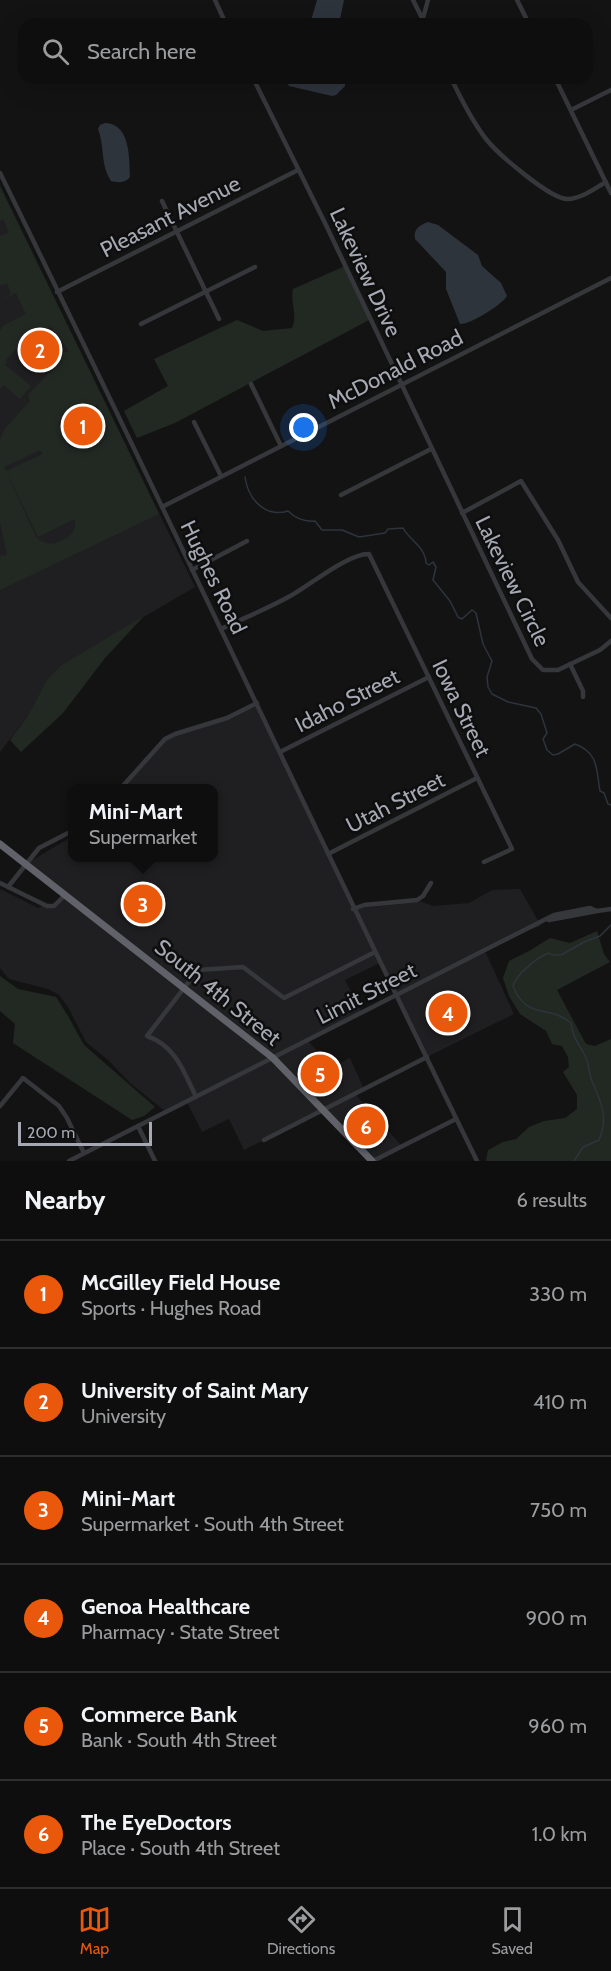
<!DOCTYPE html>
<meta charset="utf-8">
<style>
body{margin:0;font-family:Cabin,sans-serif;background:#1c1c1d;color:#f1f3f6}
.scale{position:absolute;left:18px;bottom:15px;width:134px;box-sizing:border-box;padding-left:6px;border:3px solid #a6a9b3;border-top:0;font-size:16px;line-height:21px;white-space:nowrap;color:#a6a9b3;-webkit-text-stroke:4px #0e0e0f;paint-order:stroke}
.you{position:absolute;left:304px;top:428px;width:21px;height:21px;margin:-15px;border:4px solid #fff;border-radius:50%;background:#1a73e8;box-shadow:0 0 0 9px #1a73e833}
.badge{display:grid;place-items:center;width:39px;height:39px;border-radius:50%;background:#ea580c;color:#fff;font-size:20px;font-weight:700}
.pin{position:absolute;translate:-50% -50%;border:3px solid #fff;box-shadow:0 2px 6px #0006}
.popup{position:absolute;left:68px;top:784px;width:150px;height:78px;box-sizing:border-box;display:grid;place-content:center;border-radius:12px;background:#0e0e0f;filter:drop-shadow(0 2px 4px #0005);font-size:20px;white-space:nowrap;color:#9b9c9e}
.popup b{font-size:22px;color:#f1f3f6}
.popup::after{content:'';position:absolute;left:50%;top:100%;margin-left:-12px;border:12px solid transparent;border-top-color:#0e0e0f}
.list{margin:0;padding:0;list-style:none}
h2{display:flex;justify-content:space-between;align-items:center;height:78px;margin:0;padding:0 24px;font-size:26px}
h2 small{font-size:20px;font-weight:400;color:#9b9c9e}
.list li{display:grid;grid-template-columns:39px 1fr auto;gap:18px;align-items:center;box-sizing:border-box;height:108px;padding:0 24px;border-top:2px solid #2e2e2f}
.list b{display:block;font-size:22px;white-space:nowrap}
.list p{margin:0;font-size:20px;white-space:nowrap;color:#9b9c9e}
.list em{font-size:20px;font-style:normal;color:#9b9c9e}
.icon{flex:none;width:33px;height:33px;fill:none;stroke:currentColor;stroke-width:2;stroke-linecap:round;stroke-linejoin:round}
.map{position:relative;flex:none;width:611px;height:1161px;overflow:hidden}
.search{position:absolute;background:#0e0e0f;box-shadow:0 6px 24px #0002;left:18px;right:18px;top:18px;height:66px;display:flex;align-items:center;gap:15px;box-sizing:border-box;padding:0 21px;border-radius:18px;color:#9b9c9e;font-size:22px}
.sheet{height:726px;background:#0e0e0f}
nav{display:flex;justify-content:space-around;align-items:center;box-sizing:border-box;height:84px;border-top:2px solid #2e2e2f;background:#0e0e0f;font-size:16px;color:#9b9c9e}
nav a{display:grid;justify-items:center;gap:3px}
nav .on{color:#ea580c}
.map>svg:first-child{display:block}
.built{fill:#1f1f21}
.green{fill:#222923;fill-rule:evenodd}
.water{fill:#2e343c}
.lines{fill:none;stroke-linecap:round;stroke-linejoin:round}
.stream{stroke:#2e343c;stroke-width:1.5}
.minor{stroke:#36373b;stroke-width:4.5}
.highway{stroke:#616269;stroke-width:7}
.labels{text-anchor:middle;stroke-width:5;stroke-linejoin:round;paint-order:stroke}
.street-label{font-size:22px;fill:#a6a9b3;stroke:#0e0e0f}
</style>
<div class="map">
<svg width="611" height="1161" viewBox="0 0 611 1161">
<rect width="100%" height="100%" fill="#131314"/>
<g class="built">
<path d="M 0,186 L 195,587 L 60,666 L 46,681 L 28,716 L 0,752 Z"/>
<path d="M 257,703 L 353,909 L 417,900 L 433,906 L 469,903 L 492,890 L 520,889 L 541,926 L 529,930 L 485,951 L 514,1014 L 427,1057 L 380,963 L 345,980 L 362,1013 L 308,1041 L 332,1067 L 350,1058 L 364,1089 L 355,1094 L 402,1146 L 373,1161 L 324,1110 L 244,1150 L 229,1119 L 202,1132 L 187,1102 L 166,1112 L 130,1083 L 109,1061 L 86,1042 L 68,1007 L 59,995 L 48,989 L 9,979 L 0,968 L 0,889 L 38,908 L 44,905 L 54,906 L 65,895 L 26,864 L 71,837 L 72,834 L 72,858 L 213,858 L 213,788 L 121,788 L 165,739 L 227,718 Z"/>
</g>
<g class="green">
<path d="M 0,186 L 159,514 L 0,590 L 0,556 L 7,555 L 0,522 L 0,440 L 4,430 L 30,401 L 28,395 L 59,362 L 52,355 L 69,351 L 51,327 L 30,334 L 6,360 L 7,362 L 5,365 L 31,386 L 20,399 L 4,385 L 0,388 L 0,331 L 3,326 L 26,314 L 16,293 L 0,301 L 11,294 L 7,283 L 0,286 L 0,236 L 9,232 L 3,219 L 0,220 ZM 97,405 L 108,429 L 70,447 L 58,423 ZM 40,450 L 43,454 L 6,471 L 38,537 L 75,519 L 75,527 L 72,534 C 60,543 48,549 36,537 L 4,467 Z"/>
<path d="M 345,266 L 371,319 L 175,423 L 137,438 L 124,411 L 168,386 L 154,359 L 237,320 L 263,331 L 292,328 C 298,315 290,303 293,289 Z"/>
<path d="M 144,616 L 105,658 L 63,713 L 21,752 L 10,740 L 28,716 L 46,681 L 60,666 Z"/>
<path d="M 597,931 L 604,954 L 610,962 L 557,990 L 586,1044 L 595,1046 L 611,1039 L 611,1161 L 486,1161 L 488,1150 L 503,1142 L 516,1139 L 529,1127 L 544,1121 L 565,1118 L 577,1109 L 577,1095 L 563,1072 L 569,1067 L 568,1057 L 562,1046 L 552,1044 L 546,1031 L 520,1014 L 509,996 L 503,978 L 509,961 L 529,951 L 550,938 L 570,943 Z"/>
<path d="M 0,976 L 18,989 L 56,997 L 68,1016 L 84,1045 L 155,1107 L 144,1116 L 132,1120 L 13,1043 L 15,1024 L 0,1011 Z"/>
</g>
<g class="water">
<path d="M 317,0 L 344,0 L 339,24 L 310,24 Z"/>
<path d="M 285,78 L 345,78 L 345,86 L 336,95 L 332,96 L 289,86 Z"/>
<path d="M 105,123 C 131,124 129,159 130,177 C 126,183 117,183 111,181 C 100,164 105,147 98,129 L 100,125 Z"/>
<path d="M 428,222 L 438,225 L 478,255 L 482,266 L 501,283 L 507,296 C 502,305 469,325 460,324 L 446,289 L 446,272 L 415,239 C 413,229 420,225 428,222 Z"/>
</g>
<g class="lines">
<g class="stream">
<path d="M 245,477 C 248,499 265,518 288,511 C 296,519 304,522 315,521 L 322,530 L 342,530 L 359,537 L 385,533 L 388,529 L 403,528 C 410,541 425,546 426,563 L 429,565 L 433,562 L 436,567 L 433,580 L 450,601 L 458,617 L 462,619 L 472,610 L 476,613 L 483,644 L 492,661 L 487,677 L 488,687 L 492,694 L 508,702 L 536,708 L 541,714 L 547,733 L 543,739 L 547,750 L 553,755 L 558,754 L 575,744 C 599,753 596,769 600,791 L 604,793 L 608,804 L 611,805"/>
<path d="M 574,1161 L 583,1147 L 599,1140 C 609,1118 601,1102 592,1081 C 589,1073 589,1065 586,1058 C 580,1045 572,1037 571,1023 C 549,1004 527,1021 513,986 C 515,976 538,956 549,953 L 552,955 L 561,955 L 584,942 L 600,936 L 611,925"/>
</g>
<g class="minor">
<path d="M 215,0 L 226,24"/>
<path d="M 413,0 L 425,24"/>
<path d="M 517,0 L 529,24"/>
<path d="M 423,18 L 428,0"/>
<path d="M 253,78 L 325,223 L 532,659 L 543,670 L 558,670 L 600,650 L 611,641"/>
<path d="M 451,78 C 461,99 472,121 486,139 C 497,153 551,200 568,199 C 581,199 595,188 606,182"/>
<path d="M 555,78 L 611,193"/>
<path d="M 571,110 L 611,90"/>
<path d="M 0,173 C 162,501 316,833 477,1161"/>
<path d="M 162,201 L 219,319"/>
<path d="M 57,292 L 298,170"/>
<path d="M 141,324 L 255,267"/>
<path d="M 251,384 L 281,446"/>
<path d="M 194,422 L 221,476"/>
<path d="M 341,495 L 431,449"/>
<path d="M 162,507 L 611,278"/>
<path d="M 462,513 L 521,481 L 558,540 L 578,582 L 611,618"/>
<path d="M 192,570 L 247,541"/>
<path d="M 221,629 C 244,618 269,608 292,595 C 310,585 349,553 369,554 L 512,849 L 484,862"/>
<path d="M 570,664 L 583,691 L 583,697"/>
<path d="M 280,752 L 429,677"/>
<path d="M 121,788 L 165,739 L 175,734 L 227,718 L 257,703"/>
<path d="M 328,854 L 477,778"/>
<path d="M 0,883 L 47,906 L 54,906 L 65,895"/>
<path d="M 8,887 L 39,848 L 72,831"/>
<path d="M 353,909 L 364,905 L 417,900 L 423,896 L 431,883"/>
<path d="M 597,911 L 611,909"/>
<path d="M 196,1097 C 184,1072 176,1046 147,1036 L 198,970 L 243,967 L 284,998 L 375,952"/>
<path d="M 0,1106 L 23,1078 L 59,1106 L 67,1118 L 84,1153"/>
<path d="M 138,1126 L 155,1161"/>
<path d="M 264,1140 L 427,1057"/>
<path d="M 69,1161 L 554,915 L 590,908 L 597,911 L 549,920"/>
<path d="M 373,1161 L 456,1119"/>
</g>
<path class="highway" d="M 0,844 L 273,1058 L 372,1161"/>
</g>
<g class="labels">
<g class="street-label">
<text transform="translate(170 216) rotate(-27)" y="8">Pleasant Avenue</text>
<text transform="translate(366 272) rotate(65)" y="8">Lakeview Drive</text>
<text transform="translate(395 369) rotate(-27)" y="8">McDonald Road</text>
<text transform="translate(214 577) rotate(64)" y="8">Hughes Road</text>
<text transform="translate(513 581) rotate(64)" y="8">Lakeview Circle</text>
<text transform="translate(347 700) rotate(-27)" y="8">Idaho Street</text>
<text transform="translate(462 708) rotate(64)" y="8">Iowa Street</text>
<text transform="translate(395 802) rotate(-27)" y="8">Utah Street</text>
<text transform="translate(218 992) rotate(39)" y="8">South 4th Street</text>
<text transform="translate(366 993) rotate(-27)" y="8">Limit Street</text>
</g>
</g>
</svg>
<div class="scale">200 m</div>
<div class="you"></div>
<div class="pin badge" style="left:83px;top:426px">1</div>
<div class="pin badge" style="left:40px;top:350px">2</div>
<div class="pin badge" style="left:143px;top:904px">3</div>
<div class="popup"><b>Mini-Mart</b>Supermarket</div>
<div class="pin badge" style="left:448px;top:1013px">4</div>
<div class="pin badge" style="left:320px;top:1074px">5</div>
<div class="pin badge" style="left:366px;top:1126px">6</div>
<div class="search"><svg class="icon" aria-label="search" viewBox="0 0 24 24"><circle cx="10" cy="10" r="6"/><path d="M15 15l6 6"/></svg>Search here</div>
</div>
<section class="sheet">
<h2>Nearby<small>6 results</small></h2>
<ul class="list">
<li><span class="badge">1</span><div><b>McGilley Field House</b><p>Sports · Hughes Road</p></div><em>330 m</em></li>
<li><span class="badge">2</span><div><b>University of Saint Mary</b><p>University</p></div><em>410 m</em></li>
<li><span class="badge">3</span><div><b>Mini-Mart</b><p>Supermarket · South 4th Street</p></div><em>750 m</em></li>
<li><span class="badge">4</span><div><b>Genoa Healthcare</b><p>Pharmacy · State Street</p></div><em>900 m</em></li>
<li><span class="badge">5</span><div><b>Commerce Bank</b><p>Bank · South 4th Street</p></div><em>960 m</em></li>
<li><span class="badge">6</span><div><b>The EyeDoctors</b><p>Place · South 4th Street</p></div><em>1.0 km</em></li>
</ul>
</section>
<nav>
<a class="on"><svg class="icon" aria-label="map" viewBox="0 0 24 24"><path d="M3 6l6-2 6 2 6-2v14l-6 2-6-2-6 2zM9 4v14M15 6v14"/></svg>Map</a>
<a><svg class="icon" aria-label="directions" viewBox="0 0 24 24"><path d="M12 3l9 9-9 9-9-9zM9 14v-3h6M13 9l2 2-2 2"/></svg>Directions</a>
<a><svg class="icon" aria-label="saved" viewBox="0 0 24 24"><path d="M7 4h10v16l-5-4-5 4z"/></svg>Saved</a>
</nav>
